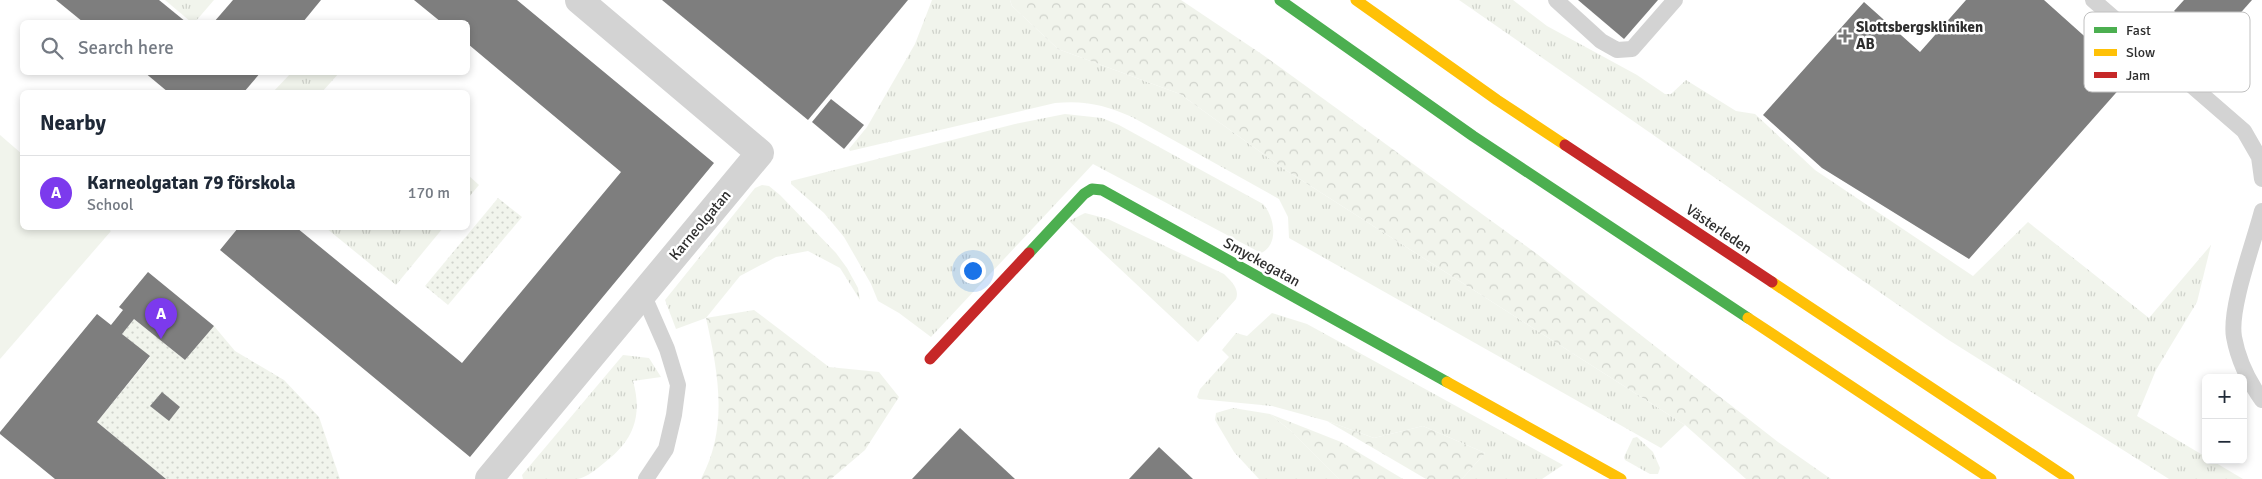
<!DOCTYPE html>
<meta charset="utf-8">
<style>
body{margin:0;font-family:Signika,sans-serif;background:#f6f6f7;color:#1f2937}
.controls{position:absolute;right:15px;bottom:15px;display:grid;overflow:hidden;border-radius:8px;box-shadow:0 2px 8px #0003}
.controls button{width:45px;height:45px;display:grid;place-items:center;padding:0;border:0;border-bottom:1px solid #e0e1e3;background:#fff;color:#1f2937;font:25px sans-serif}
.you{position:absolute;left:972px;top:270px;width:18px;height:18px;margin:-12px;border:4px solid #fff;border-radius:50%;background:#1a73e8;box-shadow:0 0 0 8px #1a73e833}
.badge{display:grid;place-items:center;width:32px;height:32px;border-radius:50%;background:#7c3aed;color:#fff;font-size:16px;font-weight:700}
.pin{position:absolute;translate:-50% -41px;filter:drop-shadow(0 1px 2px #0008)}
.pin::after{content:'';position:absolute;top:26px;width:18px;height:15px;background:inherit;clip-path:polygon(0 0,100% 0,50% 100%)}
.list{margin:0;padding:0;list-style:none}
h2{display:flex;justify-content:space-between;align-items:center;height:65px;margin:0;padding:0 20px;font-size:21px}
h2 small{font-size:16px;font-weight:400;color:#747a83}
.list li{display:grid;grid-template-columns:32px 1fr auto;gap:15px;align-items:center;box-sizing:border-box;height:75px;padding:0 20px;border-top:1px solid #e0e1e3}
.list b{display:block;font-size:19px;white-space:nowrap}
.list p{margin:0;font-size:16px;white-space:nowrap;color:#747a83}
.list em{font-size:16px;font-style:normal;color:#747a83}
.icon{flex:none;width:28px;height:28px;fill:none;stroke:currentColor;stroke-width:2;stroke-linecap:round;stroke-linejoin:round}
.map{position:relative;flex:none;width:2262px;height:479px;overflow:hidden}
.search{position:absolute;background:#fff;box-shadow:0 2px 8px #0003;left:20px;top:20px;width:450px;height:55px;display:flex;align-items:center;gap:12px;box-sizing:border-box;padding:0 18px;border-radius:8px;color:#747a83;font-size:19px}
.panel{position:absolute;background:#fff;box-shadow:0 2px 8px #0003;left:20px;top:90px;width:450px;height:140px;border-radius:8px}
.map>svg:first-child{display:block}
.grass{fill:url(#grass-tufts)}
.forest{fill:url(#forest-crowns)}
.park{fill:url(#park-dots)}
.pitch{fill:#f1f4ec}
.building{fill:#7e7e7e}
.lines{fill:none;stroke-linecap:round;stroke-linejoin:round}
.lane{stroke:#d3d3d3;stroke-width:16}
.street{stroke:#d3d3d3;stroke-width:28}
.fast{stroke:#4caf50;stroke-width:11}
.slow{stroke:#ffc107;stroke-width:11}
.jam{stroke:#c62828;stroke-width:11}
.poi-dot{fill:#777;stroke:#fff;stroke-width:2}
.labels{text-anchor:middle;stroke-width:5;stroke-linejoin:round;paint-order:stroke}
.poi-label{font-size:15px;font-weight:bold;fill:#2e2e2e;stroke:#fff;text-anchor:start}
.street-label{font-size:15px;fill:#2e2e2e;stroke:#fff}
.key{fill:#fff;stroke:#c0c0c0;stroke-width:1}
.key-label{font-size:14px;fill:#2e2e2e}
</style>
<div class="map">
<svg width="2262" height="479" viewBox="0 0 2262 479">
<defs>
<pattern id="grass-tufts" width="24" height="20" patternUnits="userSpaceOnUse" patternTransform="scale(1.25)"><rect width="24" height="20" fill="#f1f4ec"/><path d="M3 7l-1-3M5 7V3M7 7l1-3M15 17l-1-3M17 17v-4M19 17l1-3" fill="none" stroke="#cfd2cb"/></pattern>
<pattern id="forest-crowns" width="20" height="18" patternUnits="userSpaceOnUse" patternTransform="scale(1.25)"><rect width="20" height="18" fill="#f1f4ec"/><path d="M2 6a3 3 0 1 1 6 0M12 15a3 3 0 1 1 6 0" fill="none" stroke="#cfd2cb"/></pattern>
<pattern id="park-dots" width="8" height="8" patternUnits="userSpaceOnUse" patternTransform="scale(1.25)"><rect width="8" height="8" fill="#f1f4ec"/><path d="M2 2h.1M6 6h.1" fill="none" stroke="#cfd2cb" stroke-width="1.8" stroke-linecap="round"/></pattern>
</defs>
<rect width="100%" height="100%" fill="#fff"/>
<g class="grass">
<path d="M 165,0 L 214,0 L 195,22 L 191,22 Z"/>
<path d="M 932,0 L 1010,0 L 1012,6 L 1058,49 L 1180,94 L 1284,169 L 1685,425 L 1661,448 L 1289,238 L 1288,217 L 1279,199 L 1132,117 C 1106,105 1084,100 1055,103 L 850,151 L 849,149 L 867,127 L 915,44 Z"/>
<path d="M 1459,0 L 1513,0 L 1547,26 L 1637,75 L 1665,94 L 1671,94 L 1686,80 L 1736,111 L 1755,114 L 1815,170 L 1973,276 L 2028,222 L 2149,318 L 2211,245 L 2197,302 L 2156,370 L 2137,416 L 2206,457 L 2206,460 L 2211,460 L 2243,479 L 2169,479 L 1947,339 Z"/>
<path d="M 291,73 L 291,72 L 339,73 L 322,92 L 273,92 Z"/>
<path d="M 1065,114 L 1102,118 L 1119,125 L 1263,204 C 1274,216 1280,244 1261,253 L 1093,164 L 931,337 L 899,313 L 878,301 L 871,284 L 844,237 L 824,213 L 791,184 L 791,181 L 1015,124 Z"/>
<path d="M 468,175 L 479,185 L 468,198 Z"/>
<path d="M 762,185 L 769,186 L 780,195 L 836,253 L 847,268 L 858,288 L 860,300 L 840,268 L 808,251 L 776,257 L 740,276 L 706,318 L 676,329 L 665,300 L 755,188 Z"/>
<path d="M 1085,213 L 1108,219 L 1224,274 C 1231,281 1240,289 1236,299 L 1198,342 L 1069,221 Z"/>
<path d="M 326,228 L 443,228 L 396,285 Z"/>
<path d="M 1272,313 L 1307,324 L 1563,465 L 1542,479 L 1462,479 L 1485,453 L 1423,426 L 1374,438 L 1327,421 L 1272,406 L 1199,399 L 1197,397 L 1200,389 L 1229,357 L 1222,350 L 1236,333 L 1247,336 Z"/>
<path d="M 623,355 L 649,358 L 661,377 L 633,381 C 643,417 633,441 604,463 C 597,469 587,477 578,479 C 561,479 540,479 523,479 L 522,475 Z"/>
<path d="M 1233,408 L 1270,414 L 1291,431 L 1339,479 L 1259,479 L 1234,452 L 1215,420 L 1216,413 Z"/>
<path d="M 1637,437 L 1653,452 L 1660,468 L 1658,474 L 1650,474 L 1625,460 L 1624,457 L 1633,438 Z"/>
</g>
<g class="forest">
<path d="M 1010,0 L 1181,0 L 1263,55 L 1537,254 L 1778,442 L 1831,479 L 1746,479 L 1685,425 L 1284,169 L 1180,94 L 1058,49 L 1012,6 Z"/>
<path d="M 754,310 L 829,367 L 879,372 L 899,397 L 865,450 L 831,479 L 701,479 C 729,427 718,372 706,318 Z"/>
<path d="M 1270,414 L 1341,442 L 1403,479 L 1339,479 L 1291,431 Z"/>
<path d="M 1327,421 L 1374,438 L 1423,426 L 1485,453 L 1462,479 L 1426,479 Z"/>
</g>
<g class="park">
<path d="M 498,198 L 522,217 L 448,305 L 425,286 Z"/>
<path d="M 134,319 L 185,360 L 214,326 L 235,351 L 284,380 L 319,417 L 340,479 L 166,479 L 97,422 L 150,357 L 122,334 Z"/>
</g>
<path class="pitch" d="M 0,135 L 22,154 L 22,228 L 107,228 L 111,231 L 0,359 Z"/>
<g class="building">
<path d="M 56,0 L 159,0 L 186,22 L 83,22 Z"/>
<path d="M 233,0 L 321,0 L 303,22 L 214,22 Z"/>
<path d="M 414,0 L 517,0 L 714,163 L 470,457 L 220,250 L 238,228 L 297,228 L 462,363 L 621,172 L 468,44 L 468,22 L 441,22 Z"/>
<path d="M 662,0 L 908,0 L 808,120 Z"/>
<path d="M 1578,0 L 1658,0 L 1624,39 Z"/>
<path d="M 1966,0 L 2044,0 L 2130,77 L 1969,259 L 1822,168 L 1763,115 L 1864,2 L 1920,52 Z"/>
<path d="M 2184,0 L 2252,0 L 2212,45 L 2174,11 Z"/>
<path d="M 144,72 L 261,72 L 244,92 L 168,92 Z"/>
<path d="M 831,99 L 864,125 L 844,149 L 812,122 Z"/>
<path d="M 148,272 L 214,326 L 185,360 L 134,319 L 122,334 L 150,356 L 97,422 L 166,479 L 55,479 L 0,434 L 0,432 L 97,314 L 111,325 L 123,310 L 119,307 Z"/>
<path d="M 162,392 L 180,407 L 169,421 L 150,406 Z"/>
<path d="M 960,428 L 1015,479 L 912,479 Z"/>
<path d="M 1159,447 L 1193,479 L 1129,479 Z"/>
</g>
<g class="lines">
<g class="lane">
<path d="M 1556,0 L 1601,41 L 1617,50 L 1632,49 L 1675,0"/>
<path d="M 2093,0 L 2244,131 L 2259,157 L 2262,179"/>
<path d="M 2262,211 C 2254,242 2229,308 2234,337 C 2238,359 2249,382 2262,400"/>
<path d="M 643,294 L 667,349 L 678,385 L 674,415 L 666,449 L 646,479"/>
</g>
<path class="street" d="M 489,479 L 760,153 L 579,0"/>
<g class="fast">
<path d="M 1280,0 L 1473,136 L 1748,318"/>
<path d="M 1029,253 L 1084,194 L 1092,189 L 1102,190 L 1447,382"/>
</g>
<g class="slow">
<path d="M 1356,0 L 1497,100 L 1565,145"/>
<path d="M 1772,282 L 2069,479"/>
<path d="M 1748,318 L 1991,479"/>
<path d="M 1447,382 L 1621,479"/>
</g>
<g class="jam">
<path d="M 1565,145 L 1772,282"/>
<path d="M 930,359 L 1029,253"/>
</g>
</g>
<path class="poi-dot" d="M1842.5 28.5h5v5h5v5h-5v5h-5v-5h-5v-5h5z"/>
<g class="labels">
<g class="poi-label">
<text x="1856" y="32">Slottsbergskliniken<tspan x="1856" dy="17">AB</tspan></text>
</g>
<g class="street-label">
<text transform="translate(700 225) rotate(-50)" y="5">Karneolgatan</text>
<text transform="translate(1719 229) rotate(34)" y="5">Västerleden</text>
<text transform="translate(1262 262) rotate(29)" y="5">Smyckegatan</text>
</g>
</g>
<rect x="2084" y="12" width="166" height="80" rx="8" class="key"/>
<rect x="2094" y="27" width="23" height="6" fill="#4caf50"/>
<rect x="2094" y="49" width="23" height="7" fill="#ffc107"/>
<rect x="2094" y="72" width="23" height="6" fill="#c62828"/>
<g class="key-label">
<text x="2126" y="35">Fast</text>
<text x="2126" y="57">Slow</text>
<text x="2126" y="80">Jam</text>
</g>
</svg>
<div class="controls">
<button>+</button>
<button>−</button>
</div>
<div class="you"></div>
<div class="pin badge" style="left:161px;top:339px">A</div>
<div class="search"><svg class="icon" aria-label="search" viewBox="0 0 24 24"><circle cx="10" cy="10" r="6"/><path d="M15 15l6 6"/></svg>Search here</div>
<section class="panel">
<h2>Nearby<small></small></h2>
<ul class="list">
<li><span class="badge">A</span><div><b>Karneolgatan 79 förskola</b><p>School</p></div><em>170 m</em></li>
</ul>
</section>
</div>
